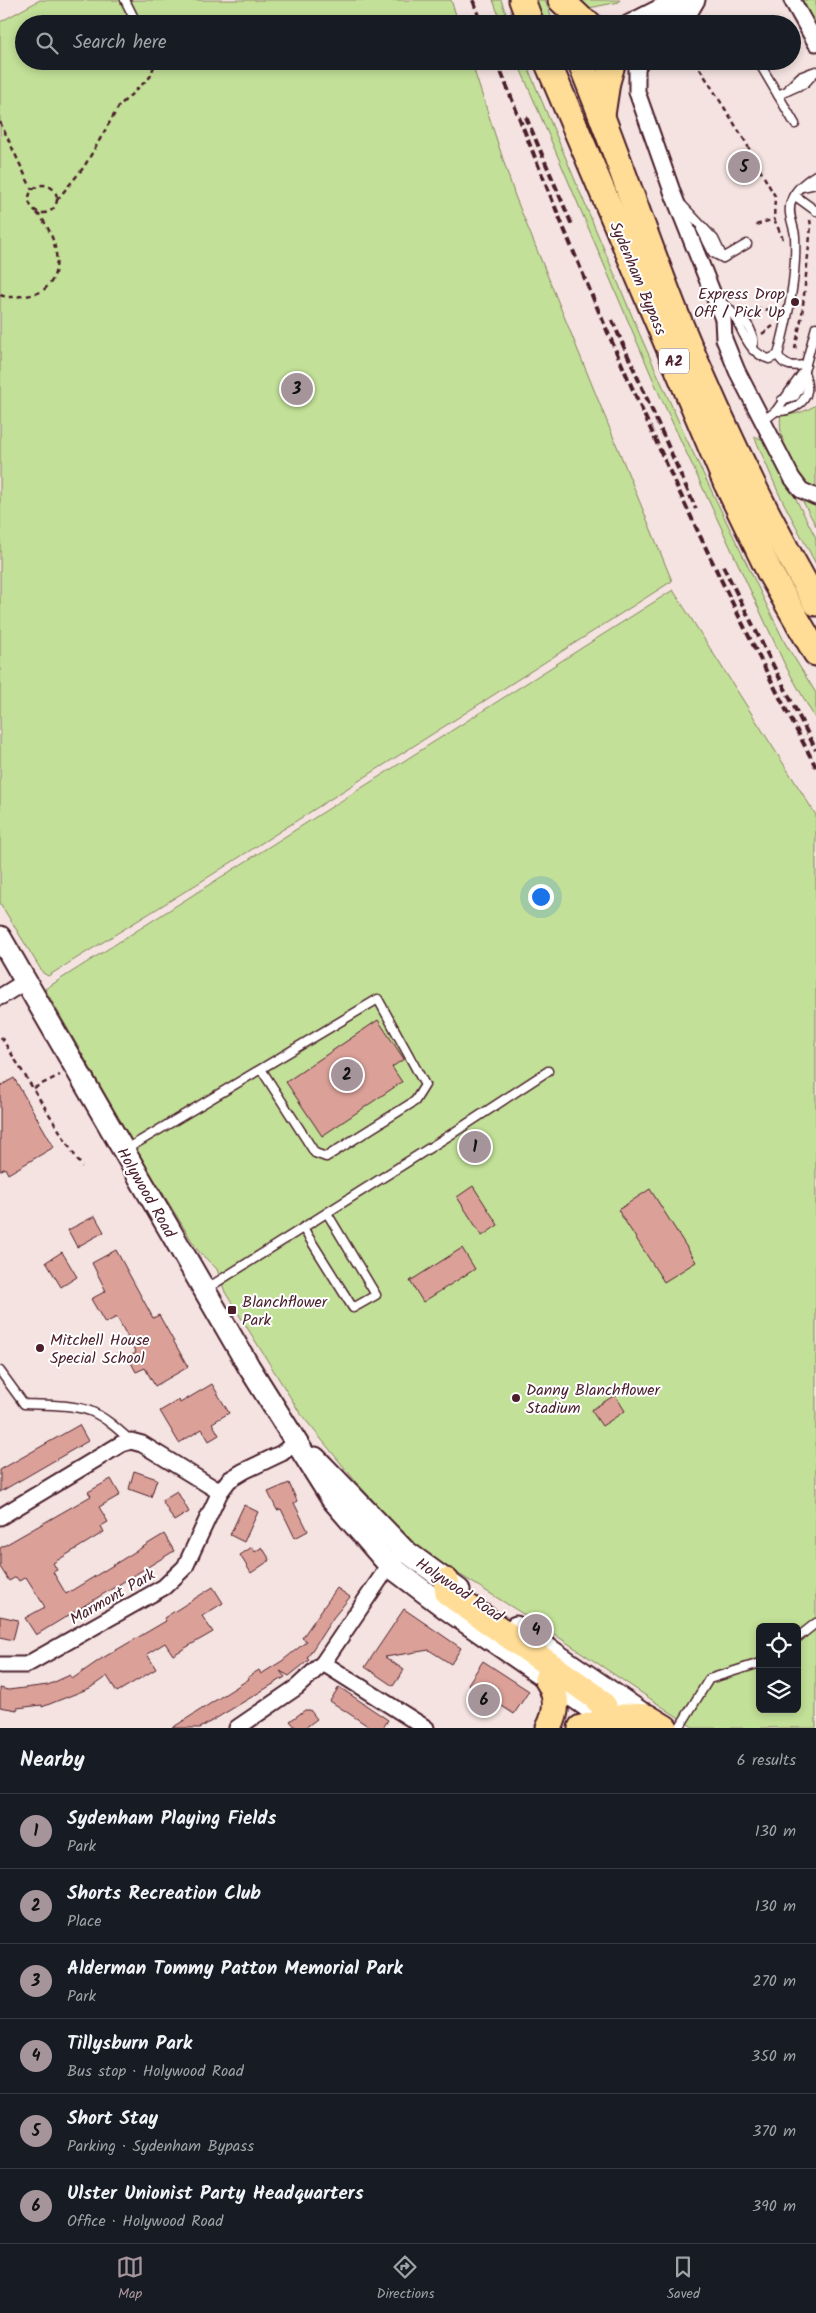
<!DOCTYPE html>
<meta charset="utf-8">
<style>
body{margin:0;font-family:Kalam,sans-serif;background:#242831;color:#f1f3f6}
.controls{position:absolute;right:15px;bottom:15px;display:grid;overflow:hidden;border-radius:8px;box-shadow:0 2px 8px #0003}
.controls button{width:45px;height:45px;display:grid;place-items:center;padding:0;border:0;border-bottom:1px solid #363941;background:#171b24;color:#f1f3f6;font:25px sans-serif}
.you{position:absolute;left:540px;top:896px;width:18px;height:18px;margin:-12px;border:4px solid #fff;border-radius:50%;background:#1a73e8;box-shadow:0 0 0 8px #1a73e833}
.badge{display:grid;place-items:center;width:32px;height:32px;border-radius:50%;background:#a6949b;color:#111;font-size:16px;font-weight:700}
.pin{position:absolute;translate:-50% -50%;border:2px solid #fff;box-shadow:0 1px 5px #0006}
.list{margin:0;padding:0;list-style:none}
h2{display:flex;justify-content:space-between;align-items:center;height:65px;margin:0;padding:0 20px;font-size:21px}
h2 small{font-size:16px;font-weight:400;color:#9ea1a6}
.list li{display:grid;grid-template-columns:32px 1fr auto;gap:15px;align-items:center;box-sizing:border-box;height:75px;padding:0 20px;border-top:1px solid #363941}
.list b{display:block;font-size:19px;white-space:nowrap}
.list p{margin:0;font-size:16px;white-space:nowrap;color:#9ea1a6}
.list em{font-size:16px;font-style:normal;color:#9ea1a6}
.icon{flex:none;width:28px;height:28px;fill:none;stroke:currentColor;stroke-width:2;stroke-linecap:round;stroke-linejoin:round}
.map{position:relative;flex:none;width:816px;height:1728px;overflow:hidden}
.search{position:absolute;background:#171b24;box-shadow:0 2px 8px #0003;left:15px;right:15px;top:15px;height:55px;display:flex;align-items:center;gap:12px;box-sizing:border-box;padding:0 18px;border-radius:28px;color:#9ea1a6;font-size:19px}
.sheet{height:515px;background:#171b24}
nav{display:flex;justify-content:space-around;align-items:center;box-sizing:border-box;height:70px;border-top:1px solid #363941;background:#171b24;font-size:14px;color:#9ea1a6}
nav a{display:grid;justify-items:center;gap:2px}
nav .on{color:#a6949b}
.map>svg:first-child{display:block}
.green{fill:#c2e097;stroke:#868061;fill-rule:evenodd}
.building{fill:#dba199;stroke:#4a1f2b}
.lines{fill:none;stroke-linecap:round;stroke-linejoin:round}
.service-casing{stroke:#4a1f2b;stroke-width:11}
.minor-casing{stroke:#4a1f2b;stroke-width:19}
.secondary-casing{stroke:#4a1f2b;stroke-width:25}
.trunk-casing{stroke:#4a1f2b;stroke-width:29}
.path{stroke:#4a1f2b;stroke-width:2.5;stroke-dasharray:5 4;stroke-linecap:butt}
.service{stroke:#fff;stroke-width:8}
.minor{stroke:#fff;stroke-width:15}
.secondary{stroke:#fff;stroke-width:21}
.trunk{stroke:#ffdd96;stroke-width:25}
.rail{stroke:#4a1f2b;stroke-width:4;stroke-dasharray:8 4;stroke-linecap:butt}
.poi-dot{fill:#4a1f2b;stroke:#fff;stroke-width:2}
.labels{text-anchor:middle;stroke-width:4;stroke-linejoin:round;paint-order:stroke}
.shield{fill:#fff;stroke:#80626b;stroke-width:1}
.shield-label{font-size:15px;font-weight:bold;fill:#4a1f2b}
.street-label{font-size:16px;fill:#4a1f2b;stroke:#fff}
.poi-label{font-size:16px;fill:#4a1f2b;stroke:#fff;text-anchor:start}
</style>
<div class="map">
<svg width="816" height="1728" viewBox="0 0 816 1728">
<rect width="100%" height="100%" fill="#f4e3e0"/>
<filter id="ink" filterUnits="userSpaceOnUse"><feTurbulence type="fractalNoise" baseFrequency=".02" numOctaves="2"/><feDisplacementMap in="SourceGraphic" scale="10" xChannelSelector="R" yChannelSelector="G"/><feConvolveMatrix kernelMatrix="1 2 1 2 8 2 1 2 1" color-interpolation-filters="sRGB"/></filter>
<g filter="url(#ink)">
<g class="green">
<path d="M 40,0 L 451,0 L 459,24 L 24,24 L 24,61 L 471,61 L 515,196 L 672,581 L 210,876 L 48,976 L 43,973 L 0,903 L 0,22 Z"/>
<path d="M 493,0 L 501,0 L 510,24 L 502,24 Z"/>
<path d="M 531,0 L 545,0 L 554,24 L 540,24 Z"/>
<path d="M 578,0 L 620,0 L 619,2 L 589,8 Z"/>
<path d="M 800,0 L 816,0 L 816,22 L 812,20 Z"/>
<path d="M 517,61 L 525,61 L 640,335 L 686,438 L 785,643 L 816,693 L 816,720 L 785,665 L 661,398 Z"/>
<path d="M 816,405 L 816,486 L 814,490 L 802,485 C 791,462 777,439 781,413 C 793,417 806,411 816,405 Z"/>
<path d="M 754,436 L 766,441 L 816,538 L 816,564 L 779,494 Z"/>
<path d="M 800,496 L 816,502 L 816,526 Z"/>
<path d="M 673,590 L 816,815 L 816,1728 L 694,1728 L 536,1622 L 417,1548 L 356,1482 L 300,1413 L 225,1292 L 217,1269 L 198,1251 L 145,1164 L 45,989 ZM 760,1627 L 797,1627 L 797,1709 L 760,1709 Z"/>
</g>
<g class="building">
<path d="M 378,1020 L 404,1059 L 392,1067 L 402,1082 L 322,1136 L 286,1082 Z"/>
<path d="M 14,1078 L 54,1147 L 8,1174 L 5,1168 L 0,1171 L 0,1086 Z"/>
<path d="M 473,1186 L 498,1225 L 482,1236 L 457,1197 Z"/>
<path d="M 650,1189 L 696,1262 L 664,1282 L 618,1210 Z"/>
<path d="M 95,1216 L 104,1232 L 77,1247 L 68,1230 Z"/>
<path d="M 462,1248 L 475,1269 L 423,1302 L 410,1281 Z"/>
<path d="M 116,1250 L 153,1318 L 159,1315 L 188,1367 L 155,1386 L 145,1368 L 136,1372 L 128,1357 L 136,1353 L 117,1317 L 105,1323 L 91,1299 L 106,1291 L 92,1263 Z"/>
<path d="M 62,1252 L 77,1277 L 61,1287 L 46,1262 Z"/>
<path d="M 212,1384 L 229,1413 L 212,1423 L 219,1435 L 209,1441 L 202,1429 L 179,1443 L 160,1411 L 179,1400 L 180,1403 Z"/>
<path d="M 615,1395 L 625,1411 L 602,1426 L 591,1410 Z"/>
<path d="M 79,1425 L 88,1441 L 0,1492 L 0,1470 Z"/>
<path d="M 134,1471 L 157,1479 L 151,1497 L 129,1489 Z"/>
<path d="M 111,1479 L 120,1495 L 99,1507 L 108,1522 L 101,1526 L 104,1532 L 53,1563 L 57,1570 L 53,1572 L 66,1594 L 164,1534 L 174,1551 L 36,1635 L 25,1618 L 45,1607 L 26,1577 L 19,1581 L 16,1577 L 9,1581 L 0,1567 L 0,1548 L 91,1496 L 88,1492 Z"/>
<path d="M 289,1483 L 297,1501 L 294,1503 L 308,1531 L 295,1538 L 281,1509 L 277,1510 L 268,1492 Z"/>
<path d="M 177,1491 L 189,1512 L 174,1521 L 162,1500 Z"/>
<path d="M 244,1505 L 258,1512 L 244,1542 L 230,1535 Z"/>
<path d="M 252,1547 L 255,1552 L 262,1547 L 270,1560 L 251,1573 L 240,1555 Z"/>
<path d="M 213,1587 L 223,1603 L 202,1616 L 213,1632 L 173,1655 L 165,1643 L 147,1654 L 156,1669 L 117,1692 L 107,1676 L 90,1688 L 42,1707 L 42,1705 L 17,1708 L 17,1710 L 0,1707 L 0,1688 L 8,1690 L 48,1685 L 70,1675 L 72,1679 L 101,1659 L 166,1621 L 164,1618 Z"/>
<path d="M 337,1588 L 350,1597 L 333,1618 L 307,1658 L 309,1660 L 289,1676 L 280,1671 L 285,1677 L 200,1728 L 172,1728 L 249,1679 L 248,1677 L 259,1670 L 261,1674 L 282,1661 L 307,1641 L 302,1638 Z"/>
<path d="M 404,1609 L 461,1648 L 451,1664 L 429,1650 L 385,1657 L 404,1670 L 393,1686 L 365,1667 Z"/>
<path d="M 0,1616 L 18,1620 L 13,1640 L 0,1637 Z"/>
<path d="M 483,1661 L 529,1691 L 514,1714 L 468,1684 Z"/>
<path d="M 339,1687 L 388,1720 L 383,1728 L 371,1728 L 330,1701 Z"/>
<path d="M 305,1710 L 310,1710 L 317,1719 L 305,1728 L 296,1728 L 290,1721 Z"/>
</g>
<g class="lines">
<g class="service-casing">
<g id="service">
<path d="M 125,0 L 137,24"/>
<path d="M 761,66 L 795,124"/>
<path d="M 790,87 L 800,77 L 813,72"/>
<path d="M 778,95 L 805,83 L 816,71"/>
<path d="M 802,187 L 816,184"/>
<path d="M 794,195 L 816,211"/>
<path d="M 682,205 L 714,239 L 723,258"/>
<path d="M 701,229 L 713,253 L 723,258 L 747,244"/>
<path d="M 720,300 C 723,303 727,307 731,311 C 743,328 746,352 769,359 L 778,355 C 788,316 797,277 795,236 C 794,225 787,214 791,202 C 794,191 806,181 816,175"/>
<path d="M 732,313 C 748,319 755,333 753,350"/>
<path d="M 778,355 C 784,368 794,366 806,365"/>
<path d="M 782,400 L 795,396 L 799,389 L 816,327"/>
<path d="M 776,411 C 788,412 805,405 807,391 C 808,386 806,379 805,375"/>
<path d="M 763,421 L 776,411 L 802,374"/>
<path d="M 125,1150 L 378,999 L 425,1085 L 415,1101 L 326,1157 L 315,1153 L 261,1069"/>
<path d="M 303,1228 L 353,1308 L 376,1295 L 327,1213"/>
<path d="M 206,1289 L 450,1135 L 548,1071"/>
<path d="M 0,1371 L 24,1404 C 45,1405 70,1404 90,1411 C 105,1417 119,1430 131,1441"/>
<path d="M 797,1638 L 816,1623"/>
<path d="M 679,1728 L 709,1679 L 760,1663"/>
</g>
</g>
<g class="minor-casing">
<g id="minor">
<path d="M 792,0 L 816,43"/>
<path d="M 627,24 L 674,0"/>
<path d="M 656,24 L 695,0"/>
<path d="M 683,24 L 697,0"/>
<path d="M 641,61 L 637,68 L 637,92 L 673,194 L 723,319 L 724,339 L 737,371 L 792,478 L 801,490 L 816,497"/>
<path d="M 0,997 L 26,981"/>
<path d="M 0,1517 L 121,1444 L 131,1441 L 142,1444 L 220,1492"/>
<path d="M 323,1663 L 426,1728"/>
<path d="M 0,1665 L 26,1665 L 164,1587 L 185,1567 L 220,1492 L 229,1480 L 244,1471 L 282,1453 L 297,1441"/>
<path d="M 237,1728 L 297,1687 L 323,1663 L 386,1570 L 396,1559"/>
</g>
</g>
<g class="secondary-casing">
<g id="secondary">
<path d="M 0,937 L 249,1367 L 332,1499 L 390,1566 L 447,1609 L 609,1721"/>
<path d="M 315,1458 L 404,1550 L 459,1590"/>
<path d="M 516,1627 L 647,1717"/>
</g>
</g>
<g class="trunk-casing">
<g id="trunk">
<path d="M 522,0 L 531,24"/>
<path d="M 561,0 L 581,19 L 589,24"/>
<path d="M 547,61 L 726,482 L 770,573 L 816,653"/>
<path d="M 580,61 C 615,146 643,232 677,317 C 717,415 763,511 816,603"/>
<path d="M 602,115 L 607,82 L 613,61"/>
<path d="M 446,1581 L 448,1593 L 594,1696 L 604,1706 L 607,1728"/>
<path d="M 547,1679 C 558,1695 558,1711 549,1728"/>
<path d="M 581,1728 L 627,1716 L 647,1717 L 665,1728"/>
</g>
</g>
<g class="path">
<path d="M 695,61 L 747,144 L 753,158 L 775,196 L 774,219 L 783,239"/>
<path d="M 0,122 L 32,190"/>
<circle cx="43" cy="199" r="14"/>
<path d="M 57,200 L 84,167 L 119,106 L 150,77 L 156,61"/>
<path d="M 756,225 L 774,219"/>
<path d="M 0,295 C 8,298 15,297 23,296 C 70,294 61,236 36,212"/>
<path d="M 756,308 L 776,311"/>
<path d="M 762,334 L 773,326"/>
<path d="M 795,349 L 802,315 L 811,226 L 810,220"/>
<path d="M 1,1037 L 82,1167"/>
<path d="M 34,1088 L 60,1075"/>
</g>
<use href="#service" class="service"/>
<use href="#minor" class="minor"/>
<use href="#secondary" class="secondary"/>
<use href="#trunk" class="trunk"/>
<g class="rail">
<path d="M 473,0 L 482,24"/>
<path d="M 497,61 C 590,302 695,539 816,767"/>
<path d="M 526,117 L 572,225"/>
<path d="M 612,320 L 696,509"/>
<path d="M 723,566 L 816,750"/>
</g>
</g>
</g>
<g class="poi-dot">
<circle cx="795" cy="302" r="5"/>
<rect x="227" y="1305" width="10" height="10" rx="2.5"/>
<circle cx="40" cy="1348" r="5"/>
<circle cx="516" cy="1398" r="5"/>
</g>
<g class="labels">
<rect class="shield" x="659" y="348.5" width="30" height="25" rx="4"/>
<g class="shield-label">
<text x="674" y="366">A2</text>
</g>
<g class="street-label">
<text transform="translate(639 278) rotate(67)" y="6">Sydenham Bypass</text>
<text transform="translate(147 1192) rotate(60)" y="6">Holywood Road</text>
<text transform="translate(460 1589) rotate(34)" y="6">Holywood Road</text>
<text transform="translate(112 1596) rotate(-30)" y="6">Marmont Park</text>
</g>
<g class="poi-label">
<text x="785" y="299" text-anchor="end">Express Drop<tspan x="785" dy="18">Off / Pick Up</tspan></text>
<text x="242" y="1307">Blanchflower<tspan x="242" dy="18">Park</tspan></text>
<text x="50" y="1345">Mitchell House<tspan x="50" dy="18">Special School</tspan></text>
<text x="526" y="1395">Danny Blanchflower<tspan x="526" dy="18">Stadium</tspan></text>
</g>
</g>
</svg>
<div class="controls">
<button><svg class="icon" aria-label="locate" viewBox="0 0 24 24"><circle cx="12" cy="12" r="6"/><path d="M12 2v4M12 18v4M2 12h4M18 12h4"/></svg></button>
<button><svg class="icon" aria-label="layers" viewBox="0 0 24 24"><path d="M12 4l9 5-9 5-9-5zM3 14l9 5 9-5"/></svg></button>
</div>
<div class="you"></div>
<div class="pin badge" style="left:475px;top:1147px">1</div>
<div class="pin badge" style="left:347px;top:1075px">2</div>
<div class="pin badge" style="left:297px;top:389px">3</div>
<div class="pin badge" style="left:536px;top:1630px">4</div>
<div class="pin badge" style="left:744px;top:167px">5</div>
<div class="pin badge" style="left:484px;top:1700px">6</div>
<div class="search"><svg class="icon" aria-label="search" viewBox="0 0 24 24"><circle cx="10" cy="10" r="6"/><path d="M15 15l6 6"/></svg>Search here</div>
</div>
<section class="sheet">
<h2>Nearby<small>6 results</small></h2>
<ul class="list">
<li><span class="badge">1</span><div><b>Sydenham Playing Fields</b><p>Park</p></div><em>130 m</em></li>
<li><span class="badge">2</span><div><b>Shorts Recreation Club</b><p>Place</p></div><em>130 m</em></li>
<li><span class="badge">3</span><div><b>Alderman Tommy Patton Memorial Park</b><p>Park</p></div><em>270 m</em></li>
<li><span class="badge">4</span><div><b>Tillysburn Park</b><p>Bus stop · Holywood Road</p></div><em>350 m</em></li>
<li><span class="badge">5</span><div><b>Short Stay</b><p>Parking · Sydenham Bypass</p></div><em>370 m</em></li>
<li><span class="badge">6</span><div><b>Ulster Unionist Party Headquarters</b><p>Office · Holywood Road</p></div><em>390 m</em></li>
</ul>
</section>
<nav>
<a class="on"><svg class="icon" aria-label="map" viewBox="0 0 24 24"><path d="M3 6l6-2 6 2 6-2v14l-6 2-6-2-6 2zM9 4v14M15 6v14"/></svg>Map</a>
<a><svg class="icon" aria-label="directions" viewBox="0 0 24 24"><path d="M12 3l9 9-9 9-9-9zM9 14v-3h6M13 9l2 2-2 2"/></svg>Directions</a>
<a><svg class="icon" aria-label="saved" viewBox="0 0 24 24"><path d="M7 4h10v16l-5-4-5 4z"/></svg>Saved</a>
</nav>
